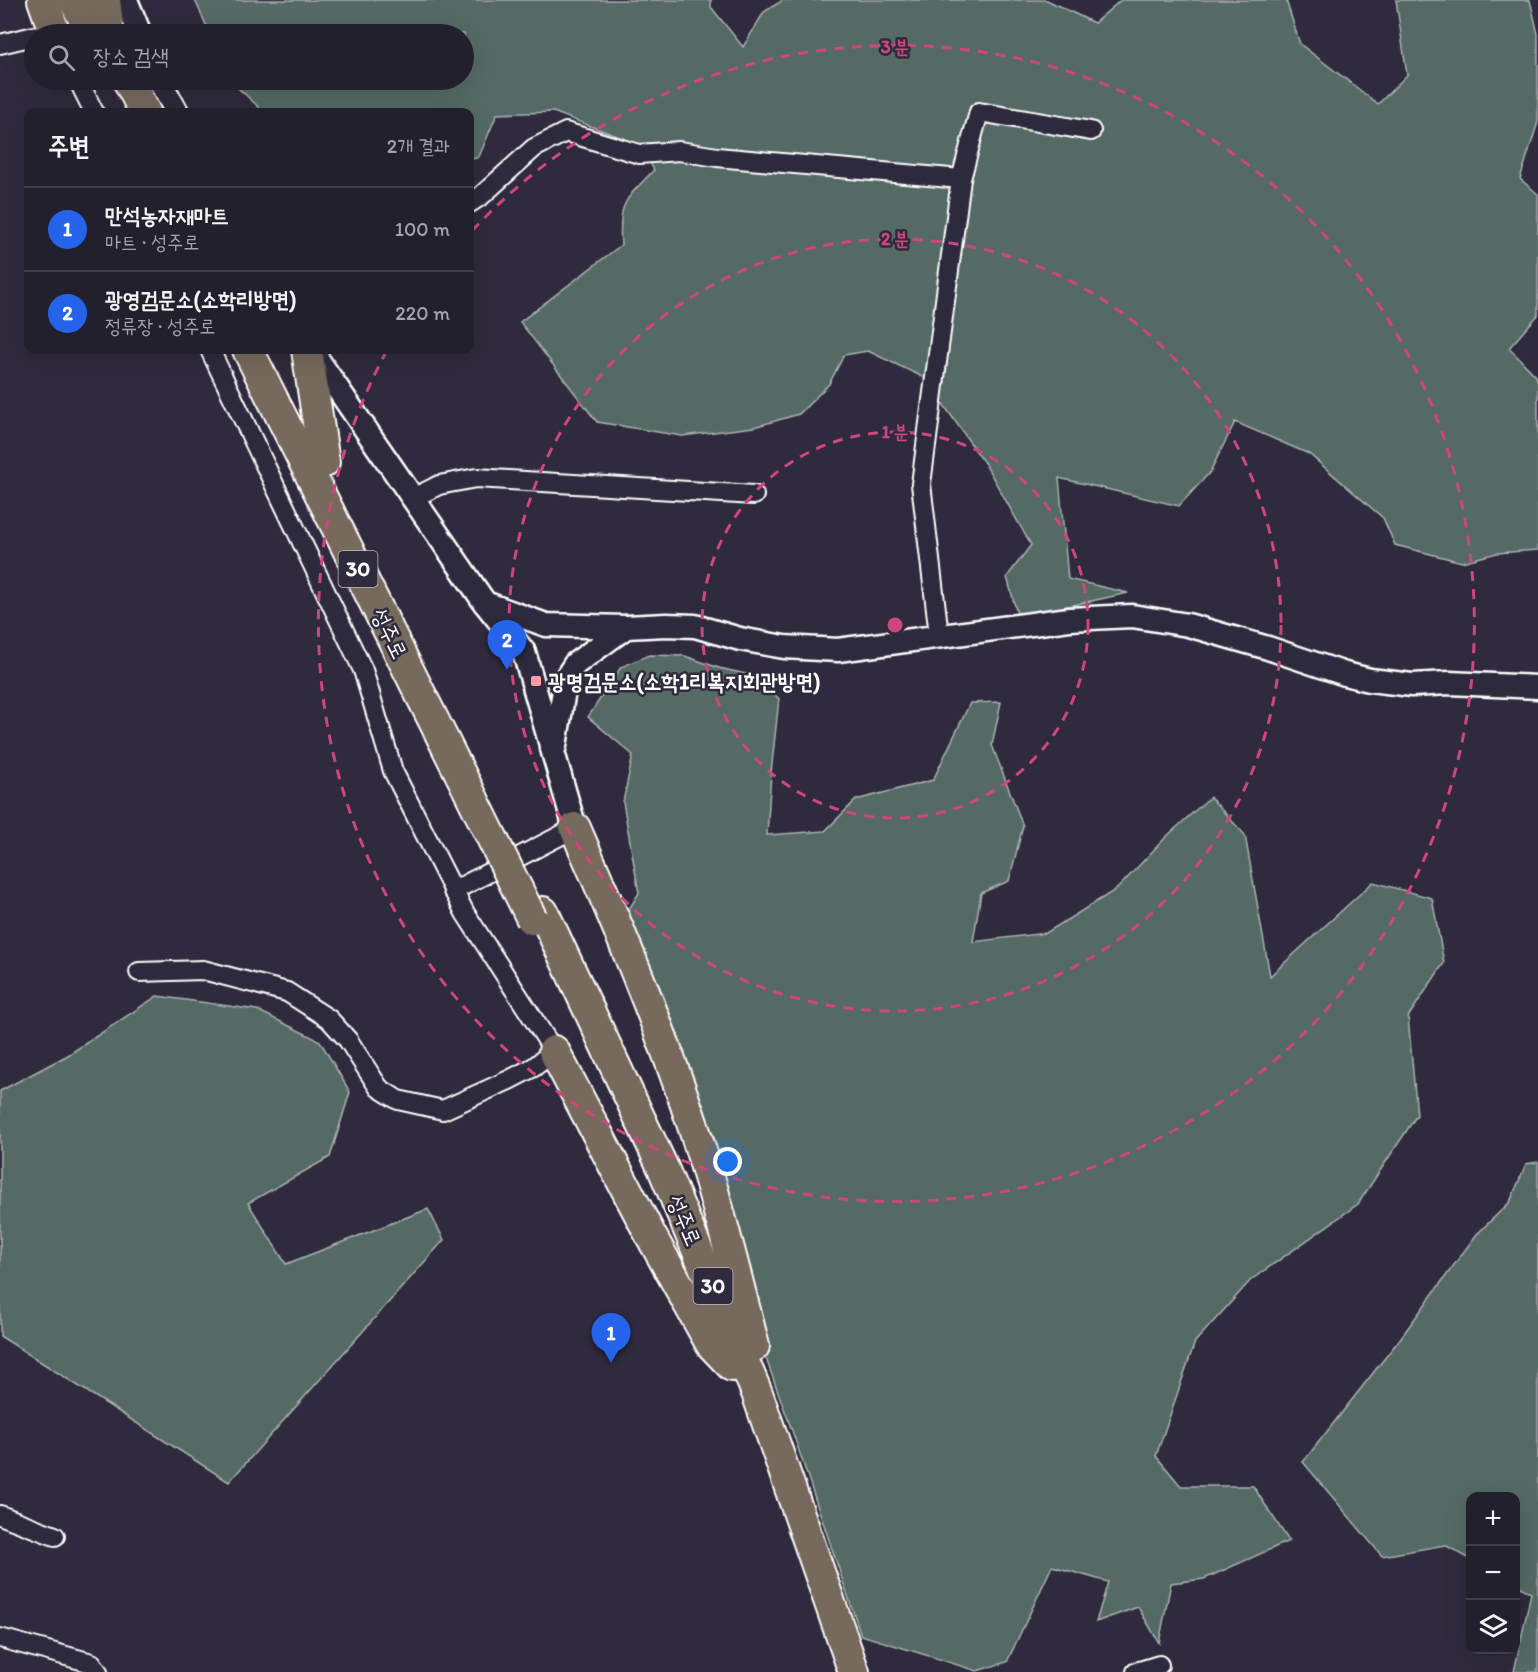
<!DOCTYPE html>
<html lang="ko">
<meta charset="utf-8">
<style>
body{margin:0;font-family:Itim,"Poor Story",sans-serif;background:#2b2836;color:#f1f3f6}
.controls{position:absolute;right:18px;bottom:18px;display:grid;overflow:hidden;border-radius:12px;box-shadow:0 6px 24px #0002}
.controls button{width:54px;height:54px;display:grid;place-items:center;padding:0;border:0;border-bottom:2px solid #403e4a;background:#23202e;color:#f1f3f6;font:30px sans-serif}
.you{position:absolute;left:728px;top:1162px;width:21px;height:21px;margin:-15px;border:4px solid #fff;border-radius:50%;background:#1a73e8;box-shadow:0 0 0 9px #1a73e833}
.badge{display:grid;place-items:center;width:39px;height:39px;border-radius:50%;background:#2563eb;color:#fff;font-size:20px;font-weight:700}
.pin{position:absolute;translate:-50% -50px;filter:drop-shadow(0 2px 3px #0008)}
.pin::after{content:'';position:absolute;top:32px;width:21px;height:18px;background:inherit;clip-path:polygon(0 0,100% 0,50% 100%)}
.list{margin:0;padding:0;list-style:none}
h2{display:flex;justify-content:space-between;align-items:center;height:78px;margin:0;padding:0 24px;font-size:26px}
h2 small{font-size:20px;font-weight:400;color:#a3a3aa}
.list li{display:grid;grid-template-columns:39px 1fr auto;gap:18px;align-items:center;box-sizing:border-box;height:84px;padding:0 24px;border-top:2px solid #403e4a}
.list b{display:block;font-size:22px;white-space:nowrap}
.list p{margin:0;font-size:20px;white-space:nowrap;color:#a3a3aa}
.list em{font-size:20px;font-style:normal;color:#a3a3aa}
.icon{flex:none;width:33px;height:33px;fill:none;stroke:currentColor;stroke-width:2;stroke-linecap:round;stroke-linejoin:round}
.map{position:relative;flex:none;width:1538px;height:1672px;overflow:hidden}
.search{position:absolute;background:#23202e;box-shadow:0 6px 24px #0002;left:24px;top:24px;width:450px;height:66px;display:flex;align-items:center;gap:15px;box-sizing:border-box;padding:0 21px;border-radius:33px;color:#a3a3aa;font-size:22px}
.panel{position:absolute;background:#23202e;box-shadow:0 6px 24px #0002;left:24px;top:108px;width:450px;height:246px;border-radius:12px}
.map>svg:first-child{display:block}
.green{fill:#556a65;stroke:#aab4b2;stroke-width:1.5}
.lines{fill:none;stroke-linecap:round;stroke-linejoin:round}
.minor-casing{stroke:#fff;stroke-width:22}
.tertiary-casing{stroke:#fff;stroke-width:27}
.trunk-casing{stroke:#fff;stroke-width:34}
.minor{stroke:#2f2a3d;stroke-width:18}
.tertiary{stroke:#2f2a3d;stroke-width:22}
.trunk{stroke:#77695c;stroke-width:30}
.trunk-bridge-casing{stroke:#fff;stroke-width:34;stroke-linecap:butt}
.trunk-bridge{stroke:#77695c;stroke-width:30}
.ring{fill:none;stroke:#ce467c;stroke-width:3;stroke-dasharray:10 8}
.poi-dot{fill:#ff9aa2;stroke:#2f2a3d;stroke-width:2}
.labels{text-anchor:middle;stroke-width:5;stroke-linejoin:round;paint-order:stroke}
.shield{fill:#2f2a3d;stroke:#c1bfc5;stroke-width:1.5}
.shield-label{font-size:21px;font-weight:bold;fill:#fff}
.street-label{font-size:22px;fill:#fff;stroke:#2f2a3d}
.poi-label{font-size:22px;font-weight:bold;fill:#fff;stroke:#2f2a3d;text-anchor:start}
.centre{fill:#ce467c;stroke:#2f2a3d;stroke-width:3}
.ring-label{font-size:18px;text-anchor:middle;font-weight:bold;fill:#ce467c;stroke:#2f2a3d;stroke-width:5;stroke-linejoin:round;paint-order:stroke}
</style>
<div class="map">
<svg width="1538" height="1672" viewBox="0 0 1538 1672">
<rect width="100%" height="100%" fill="#2f2a3d"/>
<filter id="ink" filterUnits="userSpaceOnUse"><feTurbulence type="fractalNoise" baseFrequency=".0167" numOctaves="2"/><feDisplacementMap in="SourceGraphic" scale="12" xChannelSelector="R" yChannelSelector="G"/><feConvolveMatrix kernelMatrix="1 2 1 2 8 2 1 2 1" color-interpolation-filters="sRGB"/></filter>
<g filter="url(#ink)">
<g class="green">
<path d="M 195,0 L 711,0 L 711,7 L 743,47 L 764,12 L 783,0 L 1047,0 L 1094,23 L 1121,0 L 1286,0 L 1300,44 L 1378,104 L 1407,75 L 1396,0 L 1530,0 L 1538,34 L 1538,122 L 1520,179 L 1538,194 L 1538,315 L 1509,348 L 1536,376 L 1538,383 L 1538,550 L 1497,553 L 1462,562 L 1395,545 L 1383,518 L 1309,454 L 1235,422 L 1210,472 L 1179,506 L 1059,478 L 1068,579 L 1128,593 L 1018,617 L 1007,577 L 1031,545 L 985,464 L 925,378 L 868,351 L 844,355 L 829,384 L 799,414 L 754,427 L 682,436 L 597,422 L 520,322 L 621,245 C 618,202 625,200 654,170 L 639,144 L 553,112 L 497,114 L 479,157 L 470,160 L 470,112 L 264,112 L 237,87 L 233,80 L 464,80 L 464,34 L 210,34 Z"/>
<path d="M 649,655 L 685,656 L 719,668 L 759,677 L 779,699 L 771,773 L 767,835 L 825,831 L 856,800 L 933,780 L 970,703 L 1001,702 L 992,745 L 1023,826 L 1009,881 L 981,893 L 973,942 L 1046,933 L 1117,889 L 1166,837 L 1210,797 L 1245,835 L 1270,976 L 1373,882 L 1432,898 L 1444,963 L 1408,1017 L 1417,1115 L 1358,1204 L 1251,1280 L 1195,1342 L 1156,1456 L 1181,1486 L 1253,1486 L 1289,1541 L 1204,1579 L 1171,1583 L 1159,1643 L 1138,1607 L 1096,1622 L 1108,1582 L 1052,1566 L 1007,1662 L 977,1671 L 861,1635 L 795,1439 L 721,1234 L 621,922 L 639,893 L 623,802 L 633,755 L 588,717 L 621,667 Z"/>
<path d="M 157,996 L 257,1010 L 320,1041 L 350,1092 L 330,1157 L 248,1203 L 286,1264 L 428,1209 L 444,1240 L 229,1482 L 0,1336 L 0,1091 L 68,1055 Z"/>
<path d="M 1538,1162 L 1538,1672 L 1514,1672 L 1531,1593 L 1516,1584 L 1516,1496 L 1470,1496 L 1470,1559 L 1445,1545 L 1382,1556 L 1303,1462 L 1399,1340 L 1476,1235 L 1510,1202 L 1526,1164 Z"/>
</g>
<g class="lines">
<g class="minor-casing">
<g id="minor">
<path d="M 0,44 L 34,36"/>
<path d="M 78,80 L 94,112"/>
<path d="M 470,203 L 481,196 L 534,148 L 566,132 L 639,154 L 679,151 L 717,157 L 961,179"/>
<path d="M 413,498 L 439,485 L 476,478 L 754,495"/>
<path d="M 939,635 L 921,484 L 961,179 L 979,112 L 1091,131"/>
<path d="M 453,891 L 575,828"/>
<path d="M 139,972 L 203,970 L 287,992 L 329,1019 L 348,1040 L 379,1088 L 398,1100 L 443,1110 L 509,1080 L 534,1067 L 554,1051 L 465,913 L 393,771 L 363,670 L 210,350"/>
<path d="M 0,1515 L 55,1536"/>
<path d="M 0,1638 L 92,1663 L 98,1672"/>
<path d="M 1136,1672 L 1159,1665"/>
</g>
</g>
<g class="tertiary-casing">
<g id="tertiary">
<path d="M 126,0 L 140,34"/>
<path d="M 159,80 L 177,112"/>
<path d="M 311,350 L 485,603 L 524,652 L 575,828"/>
<path d="M 485,603 L 546,625 L 626,627 L 666,625 L 695,626 L 740,639 L 784,647 L 838,650 L 1069,619 L 1132,616 L 1188,625 L 1268,648 L 1345,674 L 1370,680 L 1412,685 L 1449,683 L 1538,687"/>
<path d="M 555,746 L 566,678 L 575,664 L 626,627"/>
</g>
</g>
<g class="trunk-casing">
<g id="trunk">
<path d="M 43,0 L 54,31"/>
<path d="M 74,0 L 92,34"/>
<path d="M 105,0 L 109,34"/>
<path d="M 128,80 L 145,112"/>
<path d="M 248,350 L 468,789"/>
<path d="M 307,350 L 324,462"/>
<path d="M 575,828 C 622,935 668,1045 703,1157 C 722,1219 738,1283 754,1346"/>
<path d="M 543,912 L 663,1168 L 757,1393 L 854,1672"/>
<path d="M 554,1051 L 650,1234 L 711,1344 L 732,1366"/>
</g>
</g>
<use href="#minor" class="minor"/>
<use href="#tertiary" class="tertiary"/>
<use href="#trunk" class="trunk"/>
<g class="trunk-bridge-casing">
<path id="trunk-bridge" d="M 468,789 L 532,919"/>
</g>
<use href="#trunk-bridge" class="trunk-bridge"/>
</g>
</g>
<g class="ring">
<circle cx="895" cy="625" r="193"/>
<circle cx="895" cy="625" r="386"/>
<path d="M472 231A578 578 0 1 1 385 354"/>
</g>
<rect class="poi-dot" x="530" y="675" width="12" height="12" rx="3"/>
<g class="labels">
<g class="shield">
<rect x="338.5" y="551" width="39" height="36" rx="4.5"/>
<rect x="693.5" y="1268" width="39" height="36" rx="4.5"/>
</g>
<g class="shield-label">
<text x="358" y="576">30</text>
<text x="713" y="1293">30</text>
</g>
<g class="street-label">
<text transform="translate(390 633) rotate(64)" y="8">성주로</text>
<text transform="translate(685 1220) rotate(67)" y="8">성주로</text>
</g>
<g class="poi-label">
<text x="548" y="689">광명검문소(소학1리복지회관방면)</text>
</g>
</g>
<circle cx="895" cy="625" r="9" class="centre"/>
<g class="ring-label">
<text x="895" y="53">3 분</text>
<text x="895" y="245">2 분</text>
<text x="895" y="438">1 분</text>
</g>
</svg>
<div class="controls">
<button>+</button>
<button>−</button>
<button><svg class="icon" aria-label="layers" viewBox="0 0 24 24"><path d="M12 4l9 5-9 5-9-5zM3 14l9 5 9-5"/></svg></button>
</div>
<div class="you"></div>
<div class="pin badge" style="left:611px;top:1363px">1</div>
<div class="pin badge" style="left:507px;top:670px">2</div>
<div class="search"><svg class="icon" aria-label="search" viewBox="0 0 24 24"><circle cx="10" cy="10" r="6"/><path d="M15 15l6 6"/></svg>장소 검색</div>
<section class="panel">
<h2>주변<small>2개 결과</small></h2>
<ul class="list">
<li><span class="badge">1</span><div><b>만석농자재마트</b><p>마트 · 성주로</p></div><em>100 m</em></li>
<li><span class="badge">2</span><div><b>광영검문소(소학리방면)</b><p>정류장 · 성주로</p></div><em>220 m</em></li>
</ul>
</section>
</div>
